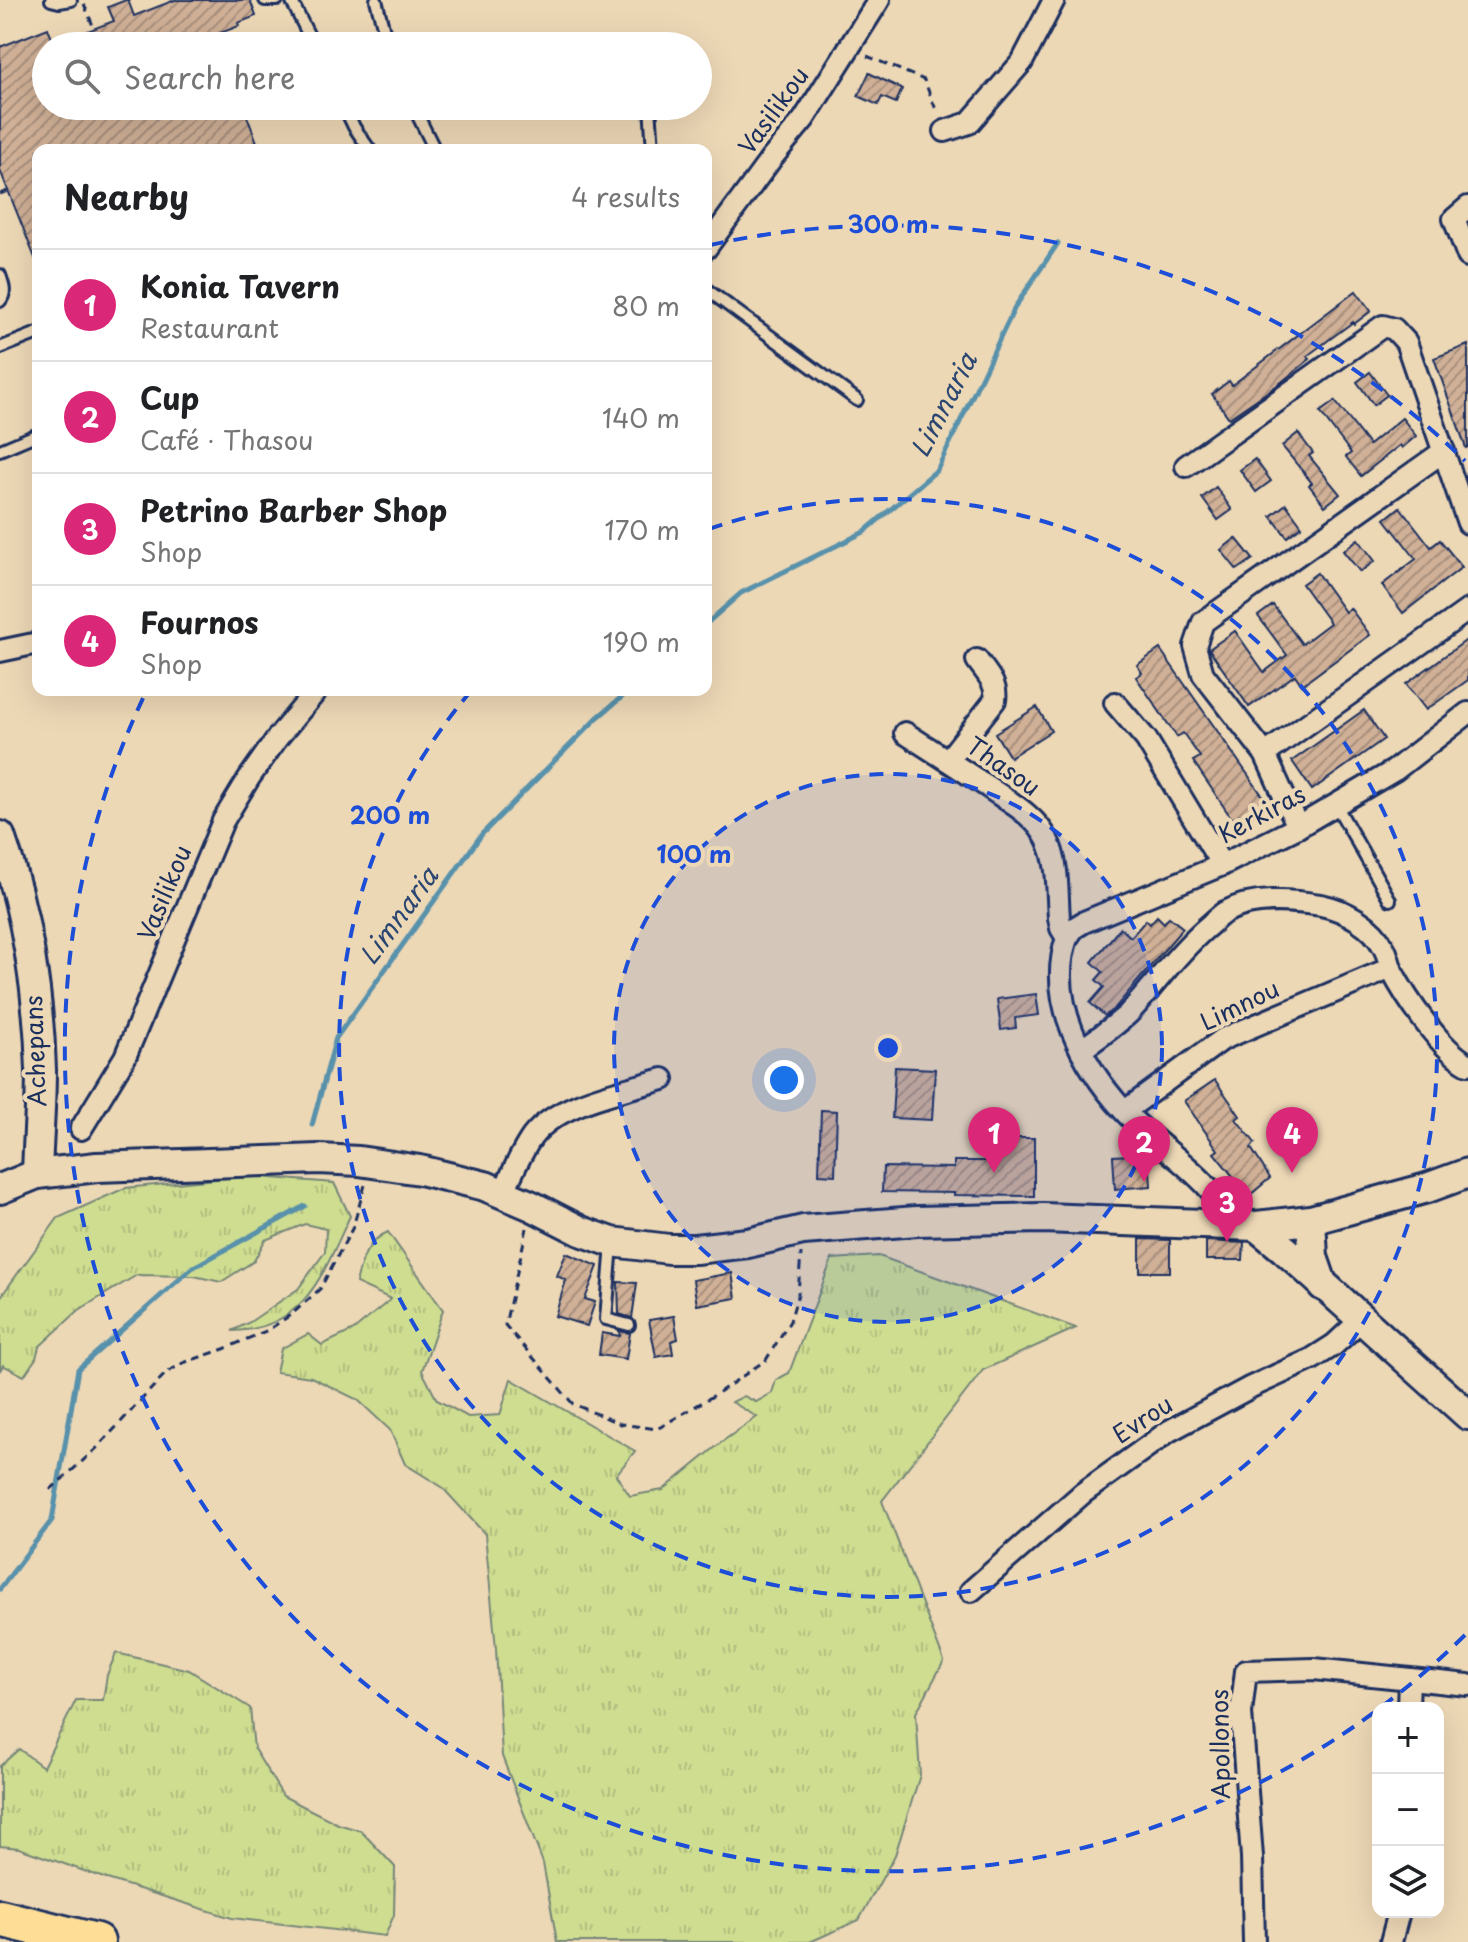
<!DOCTYPE html>
<meta charset="utf-8">
<style>
body{margin:0;font-family:"Playpen Sans",sans-serif;background:#f2f2f2;color:#202124}
.controls{position:absolute;right:24px;bottom:24px;display:grid;overflow:hidden;border-radius:16px;box-shadow:0 8px 32px #0002}
.controls button{width:72px;height:72px;display:grid;place-items:center;padding:0;border:0;border-bottom:2px solid #e0e0e0;background:#fff;color:#202124;font:40px sans-serif}
.you{position:absolute;left:784px;top:1080px;width:28px;height:28px;margin:-20px;border:6px solid #fff;border-radius:50%;background:#1a73e8;box-shadow:0 0 0 12px #1a73e833}
.badge{display:grid;place-items:center;width:52px;height:52px;border-radius:50%;background:#db2777;color:#fff;font-size:26px;font-weight:700}
.pin{position:absolute;translate:-50% -66px;filter:drop-shadow(0 2px 4px #0008)}
.pin::after{content:'';position:absolute;top:42px;width:28px;height:24px;background:inherit;clip-path:polygon(0 0,100% 0,50% 100%)}
.list{margin:0;padding:0;list-style:none}
h2{display:flex;justify-content:space-between;align-items:center;height:104px;margin:0;padding:0 32px;font-size:34px}
h2 small{font-size:26px;font-weight:400;color:#757577}
.list li{display:grid;grid-template-columns:52px 1fr auto;gap:24px;align-items:center;box-sizing:border-box;height:112px;padding:0 32px;border-top:2px solid #e0e0e0}
.list b{display:block;font-size:30px;white-space:nowrap}
.list p{margin:0;font-size:26px;white-space:nowrap;color:#757577}
.list em{font-size:26px;font-style:normal;color:#757577}
.icon{flex:none;width:44px;height:44px;fill:none;stroke:currentColor;stroke-width:2;stroke-linecap:round;stroke-linejoin:round}
.map{position:relative;flex:none;width:1468px;height:1942px;overflow:hidden}
.search{position:absolute;background:#fff;box-shadow:0 8px 32px #0002;left:32px;top:32px;width:680px;height:88px;display:flex;align-items:center;gap:20px;box-sizing:border-box;padding:0 28px;border-radius:44px;color:#757577;font-size:30px}
.panel{position:absolute;background:#fff;box-shadow:0 8px 32px #0002;left:32px;top:144px;width:680px;height:552px;border-radius:16px}
.map>svg:first-child{display:block}
.grass{fill:url(#grass-tufts);stroke:#758677;stroke-width:2}
.lines{fill:none;stroke-linecap:round;stroke-linejoin:round}
.stream{stroke:#5991ab;stroke-width:5}
.building{fill:url(#building-hatch);stroke:#1b2f5e;stroke-width:2}
.lane-casing{stroke:#1b2f5e;stroke-width:16}
.street-casing{stroke:#1b2f5e;stroke-width:26}
.secondary-casing{stroke:#1b2f5e;stroke-width:34}
.highway-casing{stroke:#1b2f5e;stroke-width:42}
.path{stroke:#1b2f5e;stroke-width:3;stroke-dasharray:8 6;stroke-linecap:butt}
.lane{stroke:#edd8b6;stroke-width:10}
.street{stroke:#edd8b6;stroke-width:20}
.secondary{stroke:#edd8b6;stroke-width:28}
.highway{stroke:#fede96;stroke-width:36}
.ring{fill:none;stroke:#1d4ed8;stroke-width:4;stroke-dasharray:14 10}
.labels{text-anchor:middle;stroke-width:8;stroke-linejoin:round;paint-order:stroke}
.street-label{font-size:24px;fill:#1b2f5e;stroke:#edd8b6}
.water-label{font-size:26px;font-style:italic;fill:#2b4771;stroke:#edd8b6}
.centre{fill:#1d4ed8;stroke:#edd8b6;stroke-width:4}
.ring-label{font-size:24px;text-anchor:middle;font-weight:bold;fill:#1d4ed8;stroke:#edd8b6;stroke-width:8;stroke-linejoin:round;paint-order:stroke}
</style>
<div class="map">
<svg width="1468" height="1942" viewBox="0 0 1468 1942">
<defs>
<pattern id="grass-tufts" width="24" height="20" patternUnits="userSpaceOnUse" patternTransform="scale(2)"><rect width="24" height="20" fill="#cfdd90"/><path d="M3 7l-1-3M5 7V3M7 7l1-3M15 17l-1-3M17 17v-4M19 17l1-3" fill="none" stroke="#b1be7f"/></pattern>
<pattern id="building-hatch" width="6" height="6" patternUnits="userSpaceOnUse" patternTransform="scale(2)"><rect width="6" height="6" fill="#d0b096"/><path d="M-1 1l2-2M0 6l6-6M5 7l2-2" fill="none" stroke="#a8907e"/></pattern>
</defs>
<rect width="100%" height="100%" fill="#edd8b6"/>
<filter id="ink" filterUnits="userSpaceOnUse"><feTurbulence type="fractalNoise" baseFrequency=".0125" numOctaves="2"/><feDisplacementMap in="SourceGraphic" scale="16" xChannelSelector="R" yChannelSelector="G"/><feConvolveMatrix kernelMatrix="1 2 1 2 8 2 1 2 1" color-interpolation-filters="sRGB"/></filter>
<g filter="url(#ink)">
<g class="grass">
<path d="M 247,1176 L 334,1183 L 350,1216 C 323,1273 306,1329 232,1331 L 250,1322 L 298,1289 L 325,1252 L 326,1229 L 305,1224 L 265,1240 L 254,1261 L 221,1282 L 194,1276 L 137,1275 L 79,1310 L 39,1347 L 36,1358 L 24,1376 L 3,1365 L 0,1371 L 0,1298 L 58,1218 L 125,1188 Z"/>
<path d="M 388,1232 L 443,1310 L 422,1371 L 437,1400 L 468,1417 L 500,1415 L 511,1379 L 635,1451 L 616,1475 L 630,1496 L 663,1490 L 723,1441 L 757,1417 L 732,1402 L 744,1396 L 756,1402 L 772,1393 L 776,1380 L 789,1373 L 832,1259 L 879,1256 L 1076,1328 L 983,1370 L 882,1501 L 944,1661 L 916,1713 L 920,1775 L 895,1855 L 859,1920 L 810,1942 L 557,1942 L 543,1863 L 502,1756 L 496,1649 L 485,1534 L 442,1487 L 405,1464 L 390,1430 L 358,1400 L 311,1377 L 276,1372 L 281,1349 L 308,1334 L 322,1345 L 354,1330 L 391,1299 L 356,1283 C 361,1262 366,1241 388,1232 Z"/>
<path d="M 116,1653 L 189,1670 L 250,1708 L 254,1749 L 283,1796 L 338,1824 L 361,1831 L 395,1867 L 394,1915 L 385,1936 L 232,1918 L 104,1878 L 19,1848 L 0,1846 L 0,1766 L 19,1749 L 43,1767 L 76,1700 L 103,1700 L 107,1675 Z"/>
</g>
<g class="lines">
<g class="stream">
<path d="M 706,624 L 741,593 L 864,532 L 937,470 L 1015,307 L 1058,243"/>
<path d="M 312,1125 L 336,1038 L 482,834 L 597,718 L 630,690"/>
<path d="M 0,1589 L 52,1520 L 78,1369 L 192,1268 L 305,1206"/>
</g>
</g>
<g class="building">
<path d="M 126,0 L 128,0 L 134,16 L 175,0 L 250,0 L 256,16 L 238,23 L 239,26 L 215,35 L 219,46 L 46,46 L 46,106 L 243,106 L 260,150 L 38,150 L 37,263 L 0,170 L 0,47 L 48,28 L 54,44 L 114,21 L 108,7 Z"/>
<path d="M 869,73 L 902,89 L 896,103 L 882,97 L 878,105 L 858,96 Z"/>
<path d="M 1356,291 L 1371,311 L 1354,324 L 1353,322 L 1307,356 L 1310,359 L 1279,384 L 1229,418 L 1212,394 L 1229,381 L 1232,385 Z"/>
<path d="M 1468,345 L 1468,447 L 1466,448 L 1434,358 Z"/>
<path d="M 1370,372 L 1387,395 L 1374,405 L 1357,382 Z"/>
<path d="M 1335,401 L 1369,445 L 1402,418 L 1416,436 L 1402,448 L 1400,445 L 1361,476 L 1346,457 L 1351,453 L 1320,412 Z"/>
<path d="M 1298,433 L 1313,453 L 1309,456 L 1340,494 L 1325,506 L 1309,485 L 1312,483 L 1282,446 Z"/>
<path d="M 1255,459 L 1271,481 L 1256,492 L 1240,470 Z"/>
<path d="M 1216,487 L 1232,510 L 1218,520 L 1202,498 Z"/>
<path d="M 1286,504 L 1302,526 L 1287,537 L 1271,516 Z"/>
<path d="M 1400,507 L 1431,547 L 1440,540 L 1462,567 L 1403,613 L 1382,585 L 1416,559 L 1385,519 Z"/>
<path d="M 1236,538 L 1253,559 L 1237,570 L 1221,550 Z"/>
<path d="M 1358,539 L 1375,561 L 1360,572 L 1343,551 Z"/>
<path d="M 1317,573 L 1345,612 L 1350,608 L 1370,635 L 1302,685 L 1295,675 L 1249,707 L 1209,649 L 1235,631 L 1264,672 L 1287,655 L 1258,616 L 1273,605 L 1302,644 L 1330,623 L 1302,584 Z"/>
<path d="M 1468,639 L 1468,680 L 1426,710 L 1406,684 Z"/>
<path d="M 1160,649 L 1269,805 L 1244,822 L 1239,815 L 1232,819 L 1193,761 L 1200,757 L 1183,733 L 1177,737 L 1136,677 L 1142,673 L 1137,665 Z"/>
<path d="M 1037,707 L 1051,731 L 1010,757 L 995,733 Z"/>
<path d="M 1364,710 L 1384,739 L 1312,790 L 1292,761 Z"/>
<path d="M 1157,916 L 1164,923 L 1169,917 L 1183,928 L 1115,1008 L 1105,1016 L 1090,1003 L 1104,987 L 1096,980 L 1103,972 L 1092,962 L 1120,928 L 1131,937 L 1146,920 L 1150,924 Z"/>
<path d="M 1036,994 L 1039,1015 L 1015,1018 L 1016,1028 L 1001,1030 L 997,999 Z"/>
<path d="M 895,1067 L 935,1069 L 932,1120 L 892,1118 Z"/>
<path d="M 1215,1080 L 1240,1116 L 1236,1119 L 1255,1143 L 1251,1148 L 1270,1178 L 1249,1196 L 1214,1153 L 1218,1150 L 1184,1101 Z"/>
<path d="M 821,1110 L 837,1111 L 835,1175 L 819,1174 Z"/>
<path d="M 1004,1138 L 1034,1138 L 1034,1196 L 954,1195 L 954,1193 L 882,1192 L 883,1167 L 954,1168 L 954,1161 L 995,1161 L 995,1153 L 1004,1153 Z"/>
<path d="M 1149,1154 L 1151,1186 L 1115,1189 L 1113,1156 Z"/>
<path d="M 1140,1239 L 1170,1240 L 1170,1272 L 1140,1272 Z"/>
<path d="M 1206,1241 L 1244,1243 L 1243,1260 L 1206,1260 Z"/>
<path d="M 566,1253 L 598,1266 L 585,1299 L 595,1302 L 587,1326 L 555,1316 L 566,1280 L 557,1276 Z"/>
<path d="M 732,1273 L 736,1298 L 697,1305 L 693,1280 Z"/>
<path d="M 618,1282 L 637,1283 L 632,1318 L 619,1314 Z"/>
<path d="M 674,1316 L 678,1339 L 671,1341 L 673,1354 L 656,1357 L 649,1320 Z"/>
<path d="M 619,1331 L 630,1333 L 626,1359 L 599,1355 L 602,1333 L 620,1336 Z"/>
</g>
<g class="lines">
<g class="lane-casing">
<g id="lane">
<path d="M 51,0 L 59,2 L 71,0"/>
<path d="M 265,0 L 277,0"/>
<path d="M 291,0 L 314,46"/>
<path d="M 376,0 L 388,46"/>
<path d="M 344,106 L 354,127 L 370,150"/>
<path d="M 413,106 L 435,150"/>
<path d="M 650,106 L 653,150"/>
<path d="M 0,275 C 3,284 7,293 0,301"/>
<path d="M 706,289 L 857,400"/>
<path d="M 0,348 L 38,333"/>
<path d="M 0,450 L 38,434"/>
<path d="M 1336,805 L 1390,900"/>
<path d="M 612,1244 L 606,1319 L 629,1325"/>
</g>
</g>
<g class="street-casing">
<g id="street">
<path d="M 945,131 L 969,123 L 1022,62 L 1054,0"/>
<path d="M 1468,207 L 1454,219 L 1468,256"/>
<path d="M 706,248 L 771,159 L 804,119 L 879,0"/>
<path d="M 1186,466 L 1383,326 L 1394,329 L 1406,342 L 1468,523"/>
<path d="M 0,651 L 38,643"/>
<path d="M 1115,703 L 1146,739 L 1222,865"/>
<path d="M 905,733 C 933,751 961,769 988,787 C 1009,802 1035,815 1047,839 C 1059,863 1057,892 1059,918 L 1061,928 L 1067,938 C 1046,1000 1083,1066 1124,1111 C 1160,1150 1211,1175 1234,1226"/>
<path d="M 1265,754 L 1468,610"/>
<path d="M 948,760 L 995,700 C 998,684 986,673 977,660"/>
<path d="M 1298,827 L 1265,754 L 1203,674 L 1195,646 L 1203,622 L 1444,451"/>
<path d="M 1067,938 L 1074,928 L 1084,922 L 1222,865 L 1298,827 L 1395,770 L 1468,713"/>
<path d="M 1081,1050 C 1098,1038 1114,1027 1129,1013 C 1155,985 1177,953 1206,928 C 1212,923 1219,916 1225,912 C 1253,897 1290,900 1321,905 C 1345,910 1373,925 1384,948 C 1388,955 1389,963 1392,971 C 1406,998 1441,1050 1468,1064"/>
<path d="M 1125,1111 L 1223,1039 L 1391,968"/>
<path d="M 81,1129 L 125,1057 L 223,821 L 249,778 L 278,737 L 317,690"/>
<path d="M 503,1193 C 512,1174 520,1154 532,1137 C 558,1102 624,1091 663,1079"/>
<path d="M 971,1591 L 1083,1493 L 1169,1431 L 1251,1387 L 1312,1359 L 1334,1345 L 1361,1320"/>
<path d="M 1408,1708 L 1409,1679"/>
<path d="M 1254,1942 L 1252,1857 L 1241,1713 L 1246,1671 L 1314,1669 L 1468,1685"/>
<path d="M 1391,1942 L 1399,1912"/>
</g>
</g>
<g class="secondary-casing">
<g id="secondary">
<path d="M 0,836 C 26,908 39,994 41,1070 C 41,1105 38,1140 37,1174"/>
<path d="M 0,1189 L 37,1174 L 97,1167 L 319,1159 L 359,1161 L 420,1170 L 485,1186 L 532,1206 L 581,1231 L 612,1242 L 669,1249 L 695,1249 L 748,1243 L 803,1230 L 917,1221 L 1043,1218 L 1256,1226 L 1311,1220 L 1427,1188 L 1468,1173"/>
<path d="M 1311,1220 L 1313,1257 L 1323,1286"/>
<path d="M 1256,1226 L 1284,1249 L 1468,1415"/>
</g>
</g>
<g class="highway-casing">
<path id="highway" d="M 0,1918 L 96,1942"/>
</g>
<g class="path">
<path d="M 84,4 L 94,28"/>
<path d="M 867,56 L 924,80 L 937,112"/>
<path d="M 0,194 L 8,191"/>
<path d="M 527,1228 L 505,1325 L 573,1404 L 621,1424 L 657,1429 L 718,1393 L 766,1360 L 790,1321 L 798,1294 L 801,1253"/>
<path d="M 50,1490 L 96,1449 L 166,1373 L 183,1363 L 224,1349 L 268,1330 L 292,1314 L 320,1289 L 353,1227 L 365,1185"/>
</g>
<use href="#lane" class="lane"/>
<use href="#street" class="street"/>
<use href="#secondary" class="secondary"/>
<use href="#highway" class="highway"/>
</g>
</g>
<circle cx="888" cy="1048" r="274" fill="#1d4ed8" fill-opacity=".12"/>
<g class="ring">
<circle cx="888" cy="1048" r="274"/>
<path d="M709 529A549 549 0 1 1 471 691"/>
<path d="M1465 1635A823 823 0 0 1 145 694M710 245A823 823 0 0 1 1465 461"/>
</g>
<g class="labels">
<g class="street-label">
<text transform="translate(774 111) rotate(-54)" y="8">Vasilikou</text>
<text transform="translate(1003 767) rotate(35)" y="8">Thasou</text>
<text transform="translate(1262 815) rotate(-28)" y="8">Kerkiras</text>
<text transform="translate(165 893) rotate(-67)" y="8">Vasilikou</text>
<text transform="translate(1240 1006) rotate(-26)" y="8">Limnou</text>
<text transform="translate(36 1051) rotate(-92)" y="8">Achepans</text>
<text transform="translate(1143 1420) rotate(-33)" y="8">Evrou</text>
<text transform="translate(1221 1744) rotate(-91)" y="8">Apollonos</text>
</g>
<g class="water-label">
<text transform="translate(944 405) rotate(-63)" y="9">Limnaria</text>
<text transform="translate(399 916) rotate(-54)" y="9">Limnaria</text>
</g>
</g>
<circle cx="888" cy="1048" r="12" class="centre"/>
<g class="ring-label">
<text x="888" y="233">300 m</text>
<text x="390" y="824">200 m</text>
<text x="694" y="863">100 m</text>
</g>
</svg>
<div class="controls">
<button>+</button>
<button>−</button>
<button><svg class="icon" aria-label="layers" viewBox="0 0 24 24"><path d="M12 4l9 5-9 5-9-5zM3 14l9 5 9-5"/></svg></button>
</div>
<div class="you"></div>
<div class="pin badge" style="left:994px;top:1173px">1</div>
<div class="pin badge" style="left:1144px;top:1182px">2</div>
<div class="pin badge" style="left:1227px;top:1242px">3</div>
<div class="pin badge" style="left:1292px;top:1173px">4</div>
<div class="search"><svg class="icon" aria-label="search" viewBox="0 0 24 24"><circle cx="10" cy="10" r="6"/><path d="M15 15l6 6"/></svg>Search here</div>
<section class="panel">
<h2>Nearby<small>4 results</small></h2>
<ul class="list">
<li><span class="badge">1</span><div><b>Konia Tavern</b><p>Restaurant</p></div><em>80 m</em></li>
<li><span class="badge">2</span><div><b>Cup</b><p>Café · Thasou</p></div><em>140 m</em></li>
<li><span class="badge">3</span><div><b>Petrino Barber Shop</b><p>Shop</p></div><em>170 m</em></li>
<li><span class="badge">4</span><div><b>Fournos</b><p>Shop</p></div><em>190 m</em></li>
</ul>
</section>
</div>
